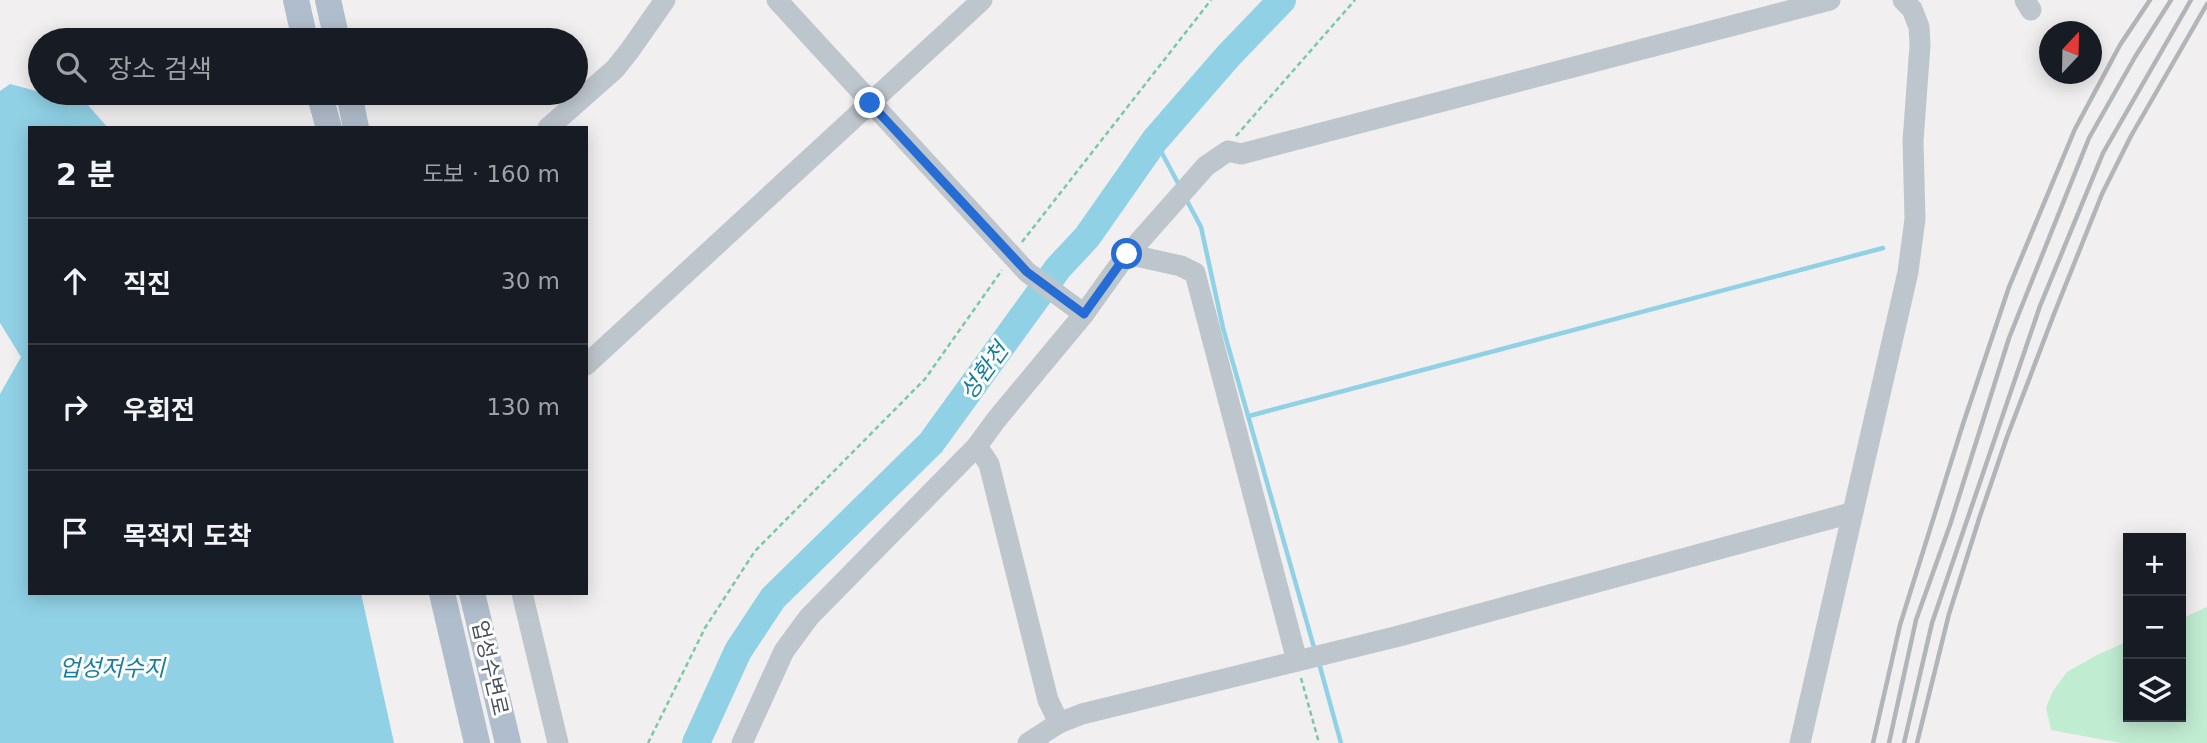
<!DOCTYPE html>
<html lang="ko">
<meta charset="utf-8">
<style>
body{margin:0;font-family:"DejaVu Sans","Noto Sans KR",sans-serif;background:#20242c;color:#f1f3f6}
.controls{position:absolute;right:21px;bottom:21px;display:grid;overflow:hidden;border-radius:0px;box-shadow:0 4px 18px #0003}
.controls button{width:63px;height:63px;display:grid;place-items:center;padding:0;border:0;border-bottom:2px solid #363941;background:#171b24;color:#f1f3f6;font:35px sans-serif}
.compass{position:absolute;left:2039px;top:21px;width:63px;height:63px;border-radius:50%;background:#171b24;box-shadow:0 4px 18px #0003;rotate:22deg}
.stop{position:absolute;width:21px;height:21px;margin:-16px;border:5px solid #256cd5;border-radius:50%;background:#fff}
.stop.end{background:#256cd5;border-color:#fff;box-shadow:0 2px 7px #0008}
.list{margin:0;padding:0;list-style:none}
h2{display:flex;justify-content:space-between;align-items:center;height:91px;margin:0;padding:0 28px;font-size:30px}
h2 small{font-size:23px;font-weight:400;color:#9ea1a6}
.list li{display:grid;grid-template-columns:46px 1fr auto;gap:21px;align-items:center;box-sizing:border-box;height:126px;padding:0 28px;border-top:2px solid #363941}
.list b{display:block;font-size:26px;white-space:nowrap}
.list em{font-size:23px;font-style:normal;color:#9ea1a6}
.icon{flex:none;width:38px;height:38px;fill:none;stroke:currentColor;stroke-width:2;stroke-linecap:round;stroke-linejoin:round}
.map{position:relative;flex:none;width:2207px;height:743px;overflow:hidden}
.search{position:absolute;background:#171b24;box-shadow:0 4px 18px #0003;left:28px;top:28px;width:560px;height:77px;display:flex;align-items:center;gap:18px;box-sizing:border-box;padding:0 24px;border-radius:38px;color:#9ea1a6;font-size:26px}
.panel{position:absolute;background:#171b24;box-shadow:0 4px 18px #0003;left:28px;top:126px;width:560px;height:469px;border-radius:0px}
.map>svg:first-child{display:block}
.green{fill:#c0ecd2}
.water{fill:#90d1e6}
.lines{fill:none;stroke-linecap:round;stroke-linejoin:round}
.stream{stroke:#90d1e6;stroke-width:4.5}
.river{stroke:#90d1e6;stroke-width:28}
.path{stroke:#7ac8a4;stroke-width:2.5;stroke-dasharray:5 3.5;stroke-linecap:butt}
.minor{stroke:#bec6cd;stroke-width:21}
.major{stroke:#b0bdcc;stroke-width:26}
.rail{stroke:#b1b4b9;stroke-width:4.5}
.route{stroke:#256cd5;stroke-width:9}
.labels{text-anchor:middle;stroke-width:6;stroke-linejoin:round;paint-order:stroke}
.street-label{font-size:21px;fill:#48515b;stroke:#fff}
.water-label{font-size:23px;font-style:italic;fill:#167fa0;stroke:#fff}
</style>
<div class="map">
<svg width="2207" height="743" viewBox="0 0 2207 743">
<rect width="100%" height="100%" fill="#f1efef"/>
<path class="green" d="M 2207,607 L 2207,743 L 2121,743 L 2051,730 L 2046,708 L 2053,691 L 2067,672 L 2097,655 L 2128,641 L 2128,717 L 2181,717 L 2181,619 Z"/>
<path class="water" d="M 10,84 L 88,105 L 108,128 L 30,128 L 30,593 L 361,593 L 394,743 L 0,743 L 0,394 L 21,357 L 0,323 L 0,91 Z"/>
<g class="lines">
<g class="stream">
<path d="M 1155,140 L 1179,185"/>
<path d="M 1186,199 L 1201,227 L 1223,328 L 1315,651"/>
<path d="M 1249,416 L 1883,248"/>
<path d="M 1319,663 L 1341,743"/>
</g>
<path class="river" d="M 696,743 L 738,651 L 773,598 L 931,443 L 1058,268 L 1087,237 L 1155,140 L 1229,55 L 1282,0"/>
<g class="path">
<path d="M 1236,136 L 1355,0"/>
<path d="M 1022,242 L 1211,0"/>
<path d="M 1301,678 L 1319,743"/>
<path d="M 648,743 L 705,628 L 755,551 L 925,379 L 1002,270"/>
</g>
<g class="minor">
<path d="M 777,0 L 1027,272 L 1084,314"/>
<path d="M 2025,0 L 2031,10"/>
<path d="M 548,128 L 615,69 L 630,50 L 665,0"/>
<path d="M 1127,254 L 1181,266 L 1195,273 L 1297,661"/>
<path d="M 586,365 L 982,0"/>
<path d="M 977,446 L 989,464 L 1048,700 L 1059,723"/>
<path d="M 522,593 L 558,743"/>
<path d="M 742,743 L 784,651 L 809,617 L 977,446 L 996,420 L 1084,314 L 1122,261 L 1206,166 L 1228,151 L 1241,154 L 1830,0"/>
<path d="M 1028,743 L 1059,723 L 1082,714 L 1399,636 L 1851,513"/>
<path d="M 1800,743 L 1908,272 L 1915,219 L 1913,141 L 1920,45 L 1919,27 L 1912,9 L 1903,0"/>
</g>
<g class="major">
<path d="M 296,0 L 305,40"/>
<path d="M 328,0 L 337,40"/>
<path d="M 319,93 L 329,128"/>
<path d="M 349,93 L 356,128"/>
<path d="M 442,593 L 477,743"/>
<path d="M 472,593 L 508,743"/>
</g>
<g class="rail">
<path d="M 1873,743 L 1900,625 L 1963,424 L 2009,287 L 2075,129 L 2120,45 L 2150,0"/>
<path d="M 1889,743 L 1916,620 L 1950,525 L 2009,338 L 2089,138 L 2135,57 L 2171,0"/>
<path d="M 1904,743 L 1932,623 L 2040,306 L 2103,153 L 2191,0"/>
<path d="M 1917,743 L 1949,614 L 1980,516 L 2007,437 L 2054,314 L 2102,194 L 2131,136 L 2207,4"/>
</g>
</g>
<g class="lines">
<path class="route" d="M 870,103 L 1027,272 L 1084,314 L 1127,254"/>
</g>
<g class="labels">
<g class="street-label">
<text transform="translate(490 668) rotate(77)" y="7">업성수변로</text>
</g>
<g class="water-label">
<text transform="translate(984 371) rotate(-54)" y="8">성환천</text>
<text x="112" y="676">업성저수지</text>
</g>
</g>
</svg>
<div class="controls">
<button>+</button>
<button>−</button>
<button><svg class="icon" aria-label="layers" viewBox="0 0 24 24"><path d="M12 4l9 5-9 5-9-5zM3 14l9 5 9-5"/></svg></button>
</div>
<svg class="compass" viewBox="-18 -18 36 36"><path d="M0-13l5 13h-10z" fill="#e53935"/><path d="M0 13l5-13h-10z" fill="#9ea1a6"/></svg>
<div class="stop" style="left:1127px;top:254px"></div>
<div class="stop end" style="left:870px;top:103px"></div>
<div class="search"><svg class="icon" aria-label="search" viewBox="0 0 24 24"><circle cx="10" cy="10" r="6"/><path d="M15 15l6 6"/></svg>장소 검색</div>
<section class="panel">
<h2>2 분<small>도보 · 160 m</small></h2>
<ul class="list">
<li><svg class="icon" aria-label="ahead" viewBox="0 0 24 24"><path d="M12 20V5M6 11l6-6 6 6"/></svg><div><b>직진</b></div><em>30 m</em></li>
<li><svg class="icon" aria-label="right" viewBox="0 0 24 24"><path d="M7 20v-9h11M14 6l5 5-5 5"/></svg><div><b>우회전</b></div><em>130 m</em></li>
<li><svg class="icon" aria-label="arrive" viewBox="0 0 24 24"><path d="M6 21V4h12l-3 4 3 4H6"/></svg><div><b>목적지 도착</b></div></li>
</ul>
</section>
</div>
